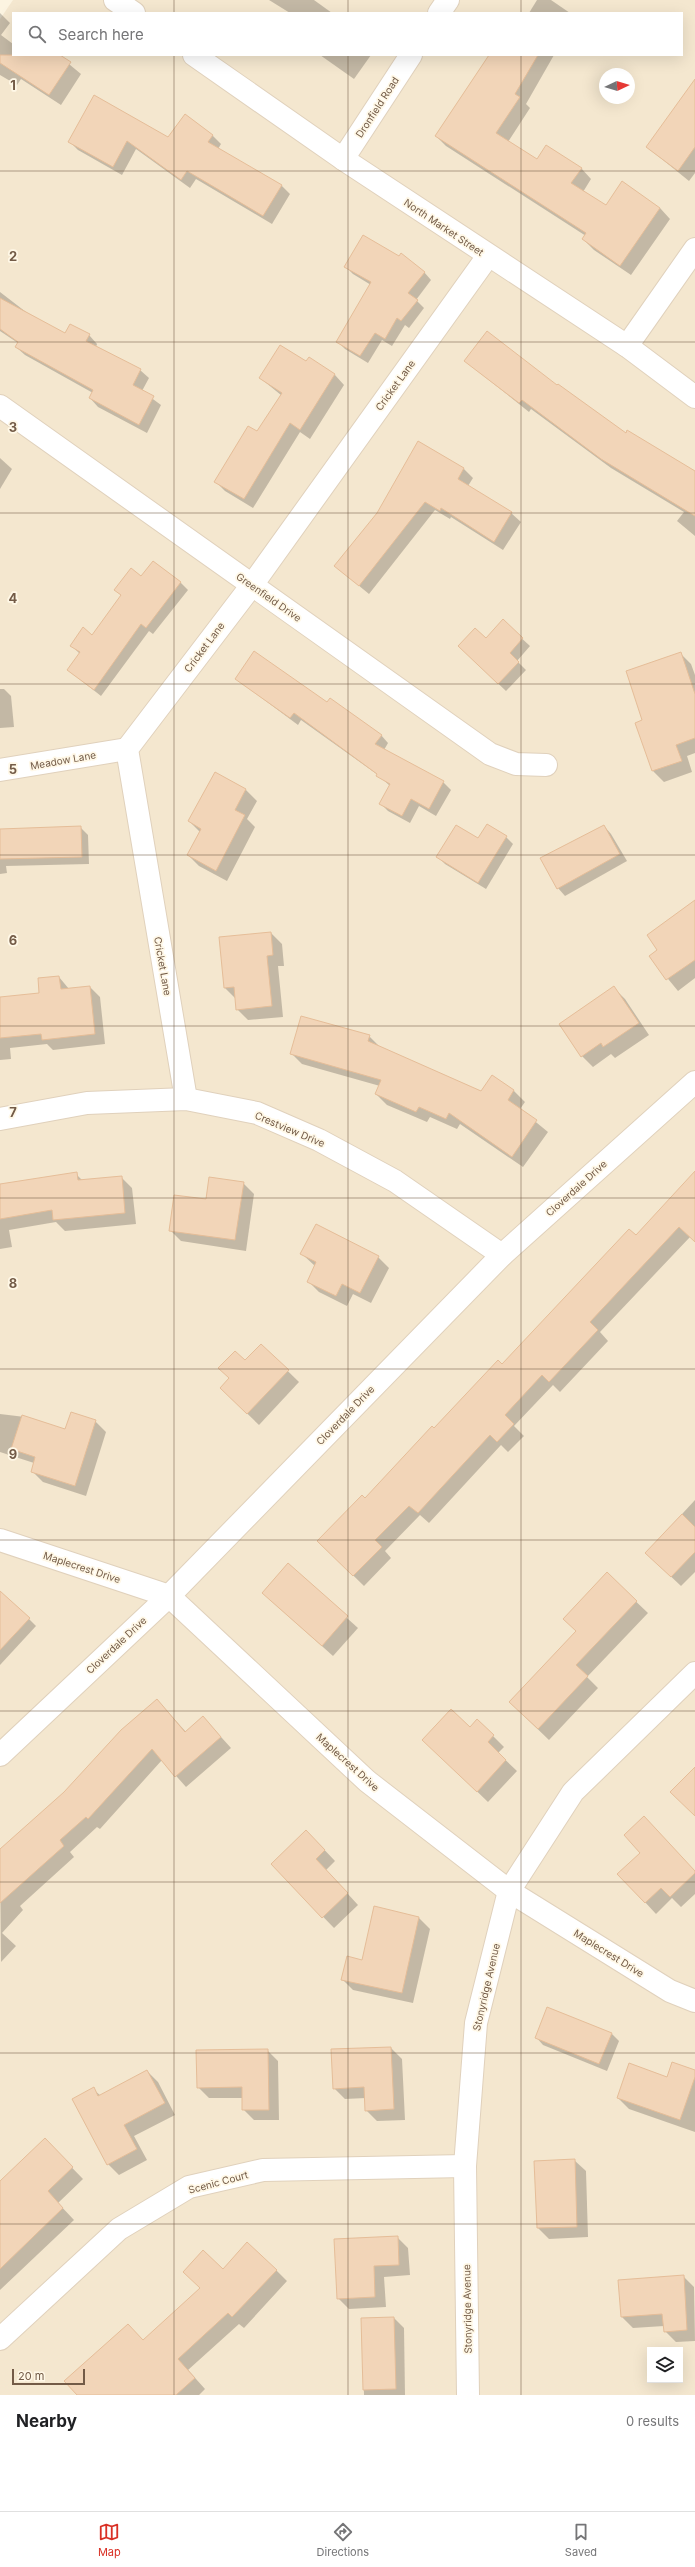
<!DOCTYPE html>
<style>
body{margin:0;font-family:Inter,sans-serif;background:#f2f2f2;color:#202124}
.controls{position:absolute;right:12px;bottom:12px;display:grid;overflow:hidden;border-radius:0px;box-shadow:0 4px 16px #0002}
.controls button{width:36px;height:36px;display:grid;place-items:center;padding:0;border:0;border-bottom:1px solid #e0e0e0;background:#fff;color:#202124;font:20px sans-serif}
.compass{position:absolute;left:599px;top:68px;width:36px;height:36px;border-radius:50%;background:#fff;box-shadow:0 4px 16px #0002;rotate:86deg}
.scale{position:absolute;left:12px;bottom:10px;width:73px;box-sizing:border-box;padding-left:4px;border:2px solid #735b47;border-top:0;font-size:11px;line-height:14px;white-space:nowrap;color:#735b47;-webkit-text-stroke:3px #fff8e7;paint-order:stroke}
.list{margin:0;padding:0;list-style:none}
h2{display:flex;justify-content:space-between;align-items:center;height:52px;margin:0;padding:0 16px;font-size:17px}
h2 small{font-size:13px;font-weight:400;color:#757577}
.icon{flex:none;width:22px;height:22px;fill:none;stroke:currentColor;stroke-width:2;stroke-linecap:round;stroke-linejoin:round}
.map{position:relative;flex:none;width:695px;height:2395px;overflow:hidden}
.search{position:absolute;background:#fff;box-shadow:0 4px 16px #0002;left:12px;right:12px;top:12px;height:44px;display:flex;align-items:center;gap:10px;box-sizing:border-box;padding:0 14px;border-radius:0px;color:#757577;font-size:15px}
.sheet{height:116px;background:#fff}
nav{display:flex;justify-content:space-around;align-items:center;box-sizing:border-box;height:56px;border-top:1px solid #e0e0e0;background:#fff;font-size:11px;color:#757577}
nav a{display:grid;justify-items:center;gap:2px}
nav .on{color:#d93025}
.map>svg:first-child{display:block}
.residential{fill:#f4e7cf;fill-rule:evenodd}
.shadow{fill:#0003}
.building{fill:#f2d5b8;stroke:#e5bd98}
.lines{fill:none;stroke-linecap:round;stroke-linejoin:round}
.minor-casing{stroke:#e0d1bc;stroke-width:24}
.minor{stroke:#fff;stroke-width:22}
.grid{fill:none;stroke:#735b47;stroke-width:1;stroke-opacity:0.55}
.labels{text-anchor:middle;stroke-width:3.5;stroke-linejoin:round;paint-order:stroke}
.street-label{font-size:10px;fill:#735b47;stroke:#fff8e7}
.grid-label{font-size:13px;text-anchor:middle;font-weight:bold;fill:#735b47;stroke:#fff8e7;stroke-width:3.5;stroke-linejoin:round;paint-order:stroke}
</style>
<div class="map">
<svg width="695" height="2395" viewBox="0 0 695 2395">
<rect width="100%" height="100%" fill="#fcf4e1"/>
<path class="residential" d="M 13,0 L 695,0 L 695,2395 L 0,2395 L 0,19 ZM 13,13 L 682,13 L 682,55 L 13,55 ZM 605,74 L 629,74 L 629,98 L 605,98 ZM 650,2350 L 680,2350 L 680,2380 L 650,2380 Z"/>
<g class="shadow">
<path d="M 269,0 L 314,0 L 332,13 L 290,13 Z"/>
<path d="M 537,0 L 551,0 L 570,13 L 529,13 Z"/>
<path d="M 0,13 L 10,23 L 1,35 L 13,44 L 13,55 L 58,55 L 81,74 L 61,105 L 21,79 L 17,85 L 0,75 Z"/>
<path d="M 320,55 L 371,55 L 354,79 Z"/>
<path d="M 505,55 L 554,55 L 526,104 L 530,108 L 508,142 L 538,161 L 581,168 L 591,179 L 583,192 L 606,207 L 660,208 L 670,219 L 631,275 L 594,250 L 583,239 L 586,236 L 446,146 L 436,136 Z"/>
<path d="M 695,81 L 695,173 L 689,181 L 647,147 Z"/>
<path d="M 185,116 L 213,136 L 221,144 L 218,149 L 281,185 L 290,194 L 272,224 L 196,179 L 190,188 L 136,149 L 122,175 L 78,150 L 69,141 L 169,138 Z"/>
<path d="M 346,267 L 424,272 L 431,280 L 416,300 L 424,308 L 409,328 L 405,325 L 392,346 L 382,340 L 368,363 L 345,349 L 337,341 L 371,285 L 353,274 Z"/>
<path d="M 0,292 L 26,312 L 65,335 L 89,335 L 97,344 L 96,347 L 140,370 L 149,378 L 142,391 L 161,405 L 147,433 L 98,407 L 90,398 L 93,393 L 25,355 L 16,347 L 18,343 L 0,331 Z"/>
<path d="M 309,358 L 335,375 L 344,385 L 310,439 L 300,432 L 253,508 L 225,491 L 216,482 L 257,433 L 281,395 L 260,378 L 306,363 Z"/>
<path d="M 465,361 L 557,387 L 626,434 L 695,474 L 695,536 L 677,521 L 684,512 L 611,468 L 531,409 L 529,412 Z"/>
<path d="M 418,443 L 464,469 L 473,478 L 468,486 L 511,513 L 521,522 L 503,550 L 451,517 L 450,519 L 435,510 L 369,594 L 335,566 L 378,514 Z"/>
<path d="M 0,458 L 12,469 L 0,489 Z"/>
<path d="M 142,577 L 180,582 L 188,590 L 153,634 L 149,631 L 101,696 L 68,670 L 80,654 L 71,645 L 93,636 L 122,596 L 115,590 Z"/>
<path d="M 503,621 L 530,646 L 517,661 L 526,670 L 506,691 L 466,653 L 486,639 Z"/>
<path d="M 680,653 L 691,664 L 695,675 L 695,753 L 687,756 L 692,772 L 664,782 L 653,771 L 643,721 Z"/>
<path d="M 236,679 L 381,735 L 388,743 L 384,750 L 443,782 L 451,790 L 436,816 L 419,806 L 410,823 L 388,811 L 380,803 L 390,786 L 378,775 L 301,720 L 298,725 Z"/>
<path d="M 0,689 L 4,689 L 11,696 L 14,727 L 0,728 Z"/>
<path d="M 215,774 L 246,790 L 257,801 L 247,819 L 255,827 L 227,881 L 199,866 L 188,855 L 200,832 L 189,821 Z"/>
<path d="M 604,826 L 611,834 L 627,861 L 565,896 L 558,888 Z"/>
<path d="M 80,827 L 88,835 L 89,864 L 6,866 L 7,873 L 0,874 L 0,835 Z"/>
<path d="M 506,837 L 513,844 L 486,889 L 445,864 L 438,857 L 479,840 Z"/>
<path d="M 695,905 L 695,978 L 678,991 L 650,957 L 659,950 Z"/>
<path d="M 271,933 L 282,944 L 284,966 L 278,966 L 283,1017 L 248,1020 L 237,1009 L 236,999 L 225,988 Z"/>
<path d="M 59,977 L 69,989 L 90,987 L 100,997 L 105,1044 L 53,1050 L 47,1044 L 10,1048 L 11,1059 L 0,1060 L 0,1007 L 40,994 Z"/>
<path d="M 614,988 L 625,999 L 649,1035 L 615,1058 L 611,1054 L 593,1067 L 582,1056 Z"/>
<path d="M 369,1036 L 381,1048 L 482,1092 L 492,1077 L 514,1091 L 525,1102 L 520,1109 L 548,1132 L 523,1167 L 460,1124 L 457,1129 L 430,1117 L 427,1122 L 387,1105 L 376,1094 L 380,1086 L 302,1064 L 291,1053 Z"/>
<path d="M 695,1173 L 695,1241 L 690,1237 L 600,1332 L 608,1341 L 560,1392 L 553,1385 L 514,1426 L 524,1436 L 508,1452 L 501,1445 L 429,1523 L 420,1515 L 385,1551 L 391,1558 L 364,1586 L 318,1541 L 365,1499 L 434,1429 L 636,1236 Z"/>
<path d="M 76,1174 L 83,1181 L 121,1177 L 132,1188 L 136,1224 L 65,1231 L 56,1222 L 9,1230 L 12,1247 L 0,1249 L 0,1185 Z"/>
<path d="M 243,1183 L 254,1194 L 246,1251 L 181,1241 L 170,1230 L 207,1200 Z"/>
<path d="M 302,1254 L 378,1257 L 389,1268 L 371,1303 L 353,1294 L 347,1306 L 319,1292 L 308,1281 L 315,1266 Z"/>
<path d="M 261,1345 L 299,1382 L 259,1425 L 232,1399 L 230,1378 Z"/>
<path d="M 0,1414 L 25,1417 L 66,1430 L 95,1421 L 106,1432 L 86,1496 L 43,1482 L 32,1471 L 34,1463 L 0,1452 Z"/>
<path d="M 695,1500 L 695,1572 L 681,1586 L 646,1553 Z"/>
<path d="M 288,1565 L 358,1628 L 333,1656 L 275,1604 Z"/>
<path d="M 607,1574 L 648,1613 L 587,1677 L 598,1688 L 549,1740 L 521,1713 L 577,1632 Z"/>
<path d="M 0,1601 L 29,1619 L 36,1626 L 0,1665 Z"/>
<path d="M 157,1700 L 186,1732 L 203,1717 L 231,1748 L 186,1787 L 162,1760 L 100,1829 L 97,1827 L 70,1852 L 74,1857 L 20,1906 L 23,1910 L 2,1933 L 16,1946 L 1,1962 L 0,1850 L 64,1793 Z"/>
<path d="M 477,1720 L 504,1747 L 498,1753 L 517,1771 L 488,1802 L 434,1750 L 470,1728 Z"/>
<path d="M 317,1842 L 335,1861 L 326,1870 L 358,1905 L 334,1928 L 272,1864 Z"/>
<path d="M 695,1871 L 695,1894 L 681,1907 L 672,1898 L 656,1914 L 619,1874 Z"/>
<path d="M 419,1918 L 430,1929 L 413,2003 L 353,1990 L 342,1979 Z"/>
<path d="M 612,2034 L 619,2041 L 607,2071 L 543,2045 L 536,2037 Z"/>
<path d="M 391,2048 L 402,2059 L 405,2120 L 377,2121 L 366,2110 L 366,2098 L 345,2099 L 334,2088 L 332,2050 Z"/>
<path d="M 267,2050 L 278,2061 L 279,2120 L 254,2120 L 243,2109 L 243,2098 L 209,2098 L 198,2087 Z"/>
<path d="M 147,2071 L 158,2082 L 175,2115 L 134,2136 L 147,2160 L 119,2175 L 108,2164 L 93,2089 L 101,2096 Z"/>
<path d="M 695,2071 L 695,2132 L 629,2109 L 618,2098 L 668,2078 Z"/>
<path d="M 45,2140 L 83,2179 L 58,2203 L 74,2220 L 0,2290 L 0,2182 Z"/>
<path d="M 574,2160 L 586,2171 L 588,2237 L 549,2239 L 538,2228 Z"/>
<path d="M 397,2237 L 408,2248 L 410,2275 L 384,2277 L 386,2307 L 349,2309 L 338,2298 Z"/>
<path d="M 276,2270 L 287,2281 L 244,2328 L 239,2324 L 188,2370 L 205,2389 L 199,2395 L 78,2395 L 143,2341 Z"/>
<path d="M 683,2276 L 694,2287 L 695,2341 L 676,2342 L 665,2331 L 664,2326 L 633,2328 L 622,2317 Z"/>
<path d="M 394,2318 L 404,2328 L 405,2395 L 364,2395 L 362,2319 Z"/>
</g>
<g class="building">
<path d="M 0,55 L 60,55 L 71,62 L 49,95 L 0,63 Z"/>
<path d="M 489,55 L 538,55 L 515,94 L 520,97 L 496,133 L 537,159 L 546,145 L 582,168 L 571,183 L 606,205 L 622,181 L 660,208 L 620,266 L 582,239 L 586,233 L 435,136 Z"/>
<path d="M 695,79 L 695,147 L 678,171 L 646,147 Z"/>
<path d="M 94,95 L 168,137 L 185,114 L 213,135 L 208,142 L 282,185 L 263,216 L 187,171 L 181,180 L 127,141 L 113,167 L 68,142 Z"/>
<path d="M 363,235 L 399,256 L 401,253 L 425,272 L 408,293 L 418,300 L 401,321 L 397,318 L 385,339 L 375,333 L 360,356 L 336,342 L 371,282 L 344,267 Z"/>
<path d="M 0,298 L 65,333 L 70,324 L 90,334 L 86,341 L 141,369 L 133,385 L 154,396 L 139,425 L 89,398 L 93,390 L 15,347 L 18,342 L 0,329 Z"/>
<path d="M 487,331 L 557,385 L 558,384 L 626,433 L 627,430 L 695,471 L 695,516 L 601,459 L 522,400 L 519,403 L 464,361 Z"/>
<path d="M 280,345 L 306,361 L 309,357 L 335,374 L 300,430 L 290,423 L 244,499 L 214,482 L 248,426 L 257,431 L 282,393 L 259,378 Z"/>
<path d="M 418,441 L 464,468 L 458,479 L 512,512 L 494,542 L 441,508 L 440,511 L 425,502 L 359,586 L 334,566 L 377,513 Z"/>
<path d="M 153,561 L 181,582 L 146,628 L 141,624 L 94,690 L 67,670 L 80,652 L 70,646 L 83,627 L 92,635 L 121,595 L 114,590 L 131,568 L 141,576 Z"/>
<path d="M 503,619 L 523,638 L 510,653 L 519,662 L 498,684 L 458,646 L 475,628 L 486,638 Z"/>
<path d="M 254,651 L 327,702 L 330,698 L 382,735 L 375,744 L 444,781 L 429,809 L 411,799 L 402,816 L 379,804 L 390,784 L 376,776 L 377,774 L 294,713 L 290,718 L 235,679 Z"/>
<path d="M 681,652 L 695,694 L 695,738 L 676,745 L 682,761 L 652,771 L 635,723 L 642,720 L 626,671 Z"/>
<path d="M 215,772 L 246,789 L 235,810 L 245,815 L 216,871 L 187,855 L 201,829 L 188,821 Z"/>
<path d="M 487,824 L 507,836 L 478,883 L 436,857 L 456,825 L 478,838 Z"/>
<path d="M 604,825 L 620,854 L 557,889 L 540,858 Z"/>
<path d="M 81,826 L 82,857 L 0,859 L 0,829 Z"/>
<path d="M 695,900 L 695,960 L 666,980 L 649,956 L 657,950 L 647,935 Z"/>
<path d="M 271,932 L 273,955 L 267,956 L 272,1006 L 236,1010 L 234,987 L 224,988 L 219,937 Z"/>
<path d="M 59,976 L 61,989 L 90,986 L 95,1034 L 42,1040 L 41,1034 L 0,1038 L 0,997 L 39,993 L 38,978 Z"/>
<path d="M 614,986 L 639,1023 L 603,1047 L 601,1043 L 581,1057 L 559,1024 Z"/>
<path d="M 301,1016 L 370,1035 L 368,1041 L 481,1091 L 492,1075 L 514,1090 L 508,1100 L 537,1120 L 512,1157 L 449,1113 L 446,1119 L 419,1107 L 416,1112 L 375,1094 L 381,1080 L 290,1054 Z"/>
<path d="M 695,1171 L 695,1242 L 679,1227 L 590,1322 L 598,1330 L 549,1382 L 542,1375 L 505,1415 L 514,1424 L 497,1442 L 490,1435 L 418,1513 L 409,1506 L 375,1540 L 382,1547 L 353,1576 L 317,1541 L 362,1495 L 365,1498 L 432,1426 L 434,1428 L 498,1360 L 502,1364 L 629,1229 L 636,1235 Z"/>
<path d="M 77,1172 L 78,1180 L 122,1176 L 125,1213 L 53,1220 L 52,1210 L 0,1219 L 0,1184 Z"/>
<path d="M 209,1177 L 244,1182 L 235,1240 L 169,1231 L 174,1195 L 206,1199 Z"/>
<path d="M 316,1224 L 379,1256 L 360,1293 L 342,1284 L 336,1296 L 307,1282 L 316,1262 L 300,1254 Z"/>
<path d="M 261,1344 L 289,1370 L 247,1414 L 220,1388 L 229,1378 L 218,1368 L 235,1351 L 245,1360 Z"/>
<path d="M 71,1412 L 96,1420 L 75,1486 L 31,1472 L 35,1457 L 11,1449 L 22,1415 L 65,1429 Z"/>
<path d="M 682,1514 L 695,1527 L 695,1552 L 671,1577 L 645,1553 Z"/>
<path d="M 288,1563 L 348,1616 L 322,1646 L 262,1593 Z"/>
<path d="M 607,1572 L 637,1601 L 576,1665 L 588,1676 L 538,1729 L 509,1702 L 576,1631 L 563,1619 Z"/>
<path d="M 0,1591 L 30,1618 L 0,1650 Z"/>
<path d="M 157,1699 L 185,1732 L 203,1716 L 221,1737 L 175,1777 L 152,1749 L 88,1819 L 86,1817 L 60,1840 L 64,1846 L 0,1903 L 0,1849 L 64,1792 L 121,1730 Z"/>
<path d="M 451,1709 L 470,1727 L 477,1719 L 494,1735 L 488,1742 L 506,1760 L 477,1792 L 422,1740 Z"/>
<path d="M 695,1767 L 695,1816 L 670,1792 Z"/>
<path d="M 644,1816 L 695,1871 L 695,1873 L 670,1897 L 661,1888 L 645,1903 L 617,1874 L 640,1853 L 624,1835 Z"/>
<path d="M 306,1830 L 325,1850 L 316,1859 L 348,1893 L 322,1918 L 271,1864 Z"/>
<path d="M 374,1906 L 419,1917 L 402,1993 L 341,1980 L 347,1956 L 362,1960 Z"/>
<path d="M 547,2007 L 612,2033 L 599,2064 L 535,2038 Z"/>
<path d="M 391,2047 L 394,2109 L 365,2111 L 364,2087 L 333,2089 L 331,2049 Z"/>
<path d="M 268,2049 L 269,2110 L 242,2110 L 242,2087 L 197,2088 L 196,2050 Z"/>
<path d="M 672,2062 L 695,2070 L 695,2077 L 680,2120 L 617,2098 L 629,2063 L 667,2077 Z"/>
<path d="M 147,2070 L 165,2103 L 124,2125 L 137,2149 L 107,2165 L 72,2099 L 94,2087 L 98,2096 Z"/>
<path d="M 45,2138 L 73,2167 L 48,2191 L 63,2208 L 0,2269 L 0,2181 Z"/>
<path d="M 575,2159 L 577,2227 L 537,2228 L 534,2161 Z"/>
<path d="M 398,2236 L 399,2265 L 374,2266 L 375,2297 L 337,2299 L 334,2239 Z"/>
<path d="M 247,2242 L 277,2270 L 232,2317 L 228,2313 L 178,2359 L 195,2378 L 176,2395 L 77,2395 L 64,2381 L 128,2324 L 143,2340 L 200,2288 L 183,2272 L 203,2250 L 223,2269 Z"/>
<path d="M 684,2275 L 687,2330 L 664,2332 L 662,2314 L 621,2317 L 618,2280 Z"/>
<path d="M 394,2317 L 396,2389 L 363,2390 L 361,2318 Z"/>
</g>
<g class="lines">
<g class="minor-casing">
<g id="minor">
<path d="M 115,0 L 134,13"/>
<path d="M 439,13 L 448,0"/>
<path d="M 194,55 L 343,159 L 627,346 L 695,397"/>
<path d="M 343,159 L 411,55"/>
<path d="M 627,346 L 695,249"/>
<path d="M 0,406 L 490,754 L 516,764 L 546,765"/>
<path d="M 0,770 L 127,749"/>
<path d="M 186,1099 L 127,749 L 252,585 L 488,256"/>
<path d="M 0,1119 L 87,1103 L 186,1099 L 257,1113 L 319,1140 L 395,1181 L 502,1255"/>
<path d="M 0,1540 L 169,1596 L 367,1781 L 509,1891 L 670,1991 L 695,2001"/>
<path d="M 0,1755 L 169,1596 L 502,1255 L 695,1082"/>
<path d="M 0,2339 L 119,2229 L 189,2187 L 263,2170 L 465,2166"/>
<path d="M 468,2395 L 465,2166 L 476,2023 L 509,1891 L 573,1792 L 695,1673"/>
</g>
</g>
<use href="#minor" class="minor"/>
</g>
<path class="grid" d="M 174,0 L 174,13M 348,0 L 348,13M 521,0 L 521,13M 174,55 L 174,2395M 348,55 L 348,2395M 521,55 L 521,2395M 0,171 L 695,171M 0,342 L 695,342M 0,513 L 695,513M 0,684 L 695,684M 0,855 L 695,855M 0,1026 L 695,1026M 0,1198 L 695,1198M 0,1369 L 695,1369M 0,1540 L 695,1540M 0,1711 L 695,1711M 0,1882 L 695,1882M 0,2053 L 695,2053M 0,2224 L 695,2224"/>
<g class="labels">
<g class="street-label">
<text transform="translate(377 107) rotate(-57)" y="4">Dronfield Road</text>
<text transform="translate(444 227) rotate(34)" y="4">North Market Street</text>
<text transform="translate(395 385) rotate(-54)" y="4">Cricket Lane</text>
<text transform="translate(269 597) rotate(35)" y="4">Greenfield Drive</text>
<text transform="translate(204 647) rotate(-53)" y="4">Cricket Lane</text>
<text transform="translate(63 760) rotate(-10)" y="4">Meadow Lane</text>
<text transform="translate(163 966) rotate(80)" y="4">Cricket Lane</text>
<text transform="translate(290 1129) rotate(23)" y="4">Crestview Drive</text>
<text transform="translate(576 1188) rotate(-42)" y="4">Cloverdale Drive</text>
<text transform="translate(345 1415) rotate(-46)" y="4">Cloverdale Drive</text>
<text transform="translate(82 1567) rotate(18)" y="4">Maplecrest Drive</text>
<text transform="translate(116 1645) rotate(-43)" y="4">Cloverdale Drive</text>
<text transform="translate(348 1762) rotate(42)" y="4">Maplecrest Drive</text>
<text transform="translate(609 1953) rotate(32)" y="4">Maplecrest Drive</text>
<text transform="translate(486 1987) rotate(-77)" y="4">Stonyridge Avenue</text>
<text transform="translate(218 2182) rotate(-15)" y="4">Scenic Court</text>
<text transform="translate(467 2309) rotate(-91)" y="4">Stonyridge Avenue</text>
</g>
</g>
<g class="grid-label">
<text x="13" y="90">1</text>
<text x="13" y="261">2</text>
<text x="13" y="432">3</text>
<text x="13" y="603">4</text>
<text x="13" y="774">5</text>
<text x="13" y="945">6</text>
<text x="13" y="1117">7</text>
<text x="13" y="1288">8</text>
<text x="13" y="1459">9</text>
</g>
</svg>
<div class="controls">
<button><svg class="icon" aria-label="layers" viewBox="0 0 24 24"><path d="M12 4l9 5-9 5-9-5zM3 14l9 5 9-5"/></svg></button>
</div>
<svg class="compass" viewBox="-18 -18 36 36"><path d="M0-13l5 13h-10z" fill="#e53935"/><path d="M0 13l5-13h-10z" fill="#757577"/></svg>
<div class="scale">20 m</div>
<div class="search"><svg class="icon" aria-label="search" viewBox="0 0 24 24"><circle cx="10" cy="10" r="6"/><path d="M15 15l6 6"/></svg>Search here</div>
</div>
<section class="sheet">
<h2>Nearby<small>0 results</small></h2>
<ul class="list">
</ul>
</section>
<nav>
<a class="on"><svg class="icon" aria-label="map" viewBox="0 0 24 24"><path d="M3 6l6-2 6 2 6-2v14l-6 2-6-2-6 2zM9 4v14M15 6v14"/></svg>Map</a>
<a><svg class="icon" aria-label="directions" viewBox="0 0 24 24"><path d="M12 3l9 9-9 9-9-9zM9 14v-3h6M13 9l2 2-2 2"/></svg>Directions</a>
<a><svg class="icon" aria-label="saved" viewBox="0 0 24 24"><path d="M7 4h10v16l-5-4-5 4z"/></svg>Saved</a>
</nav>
